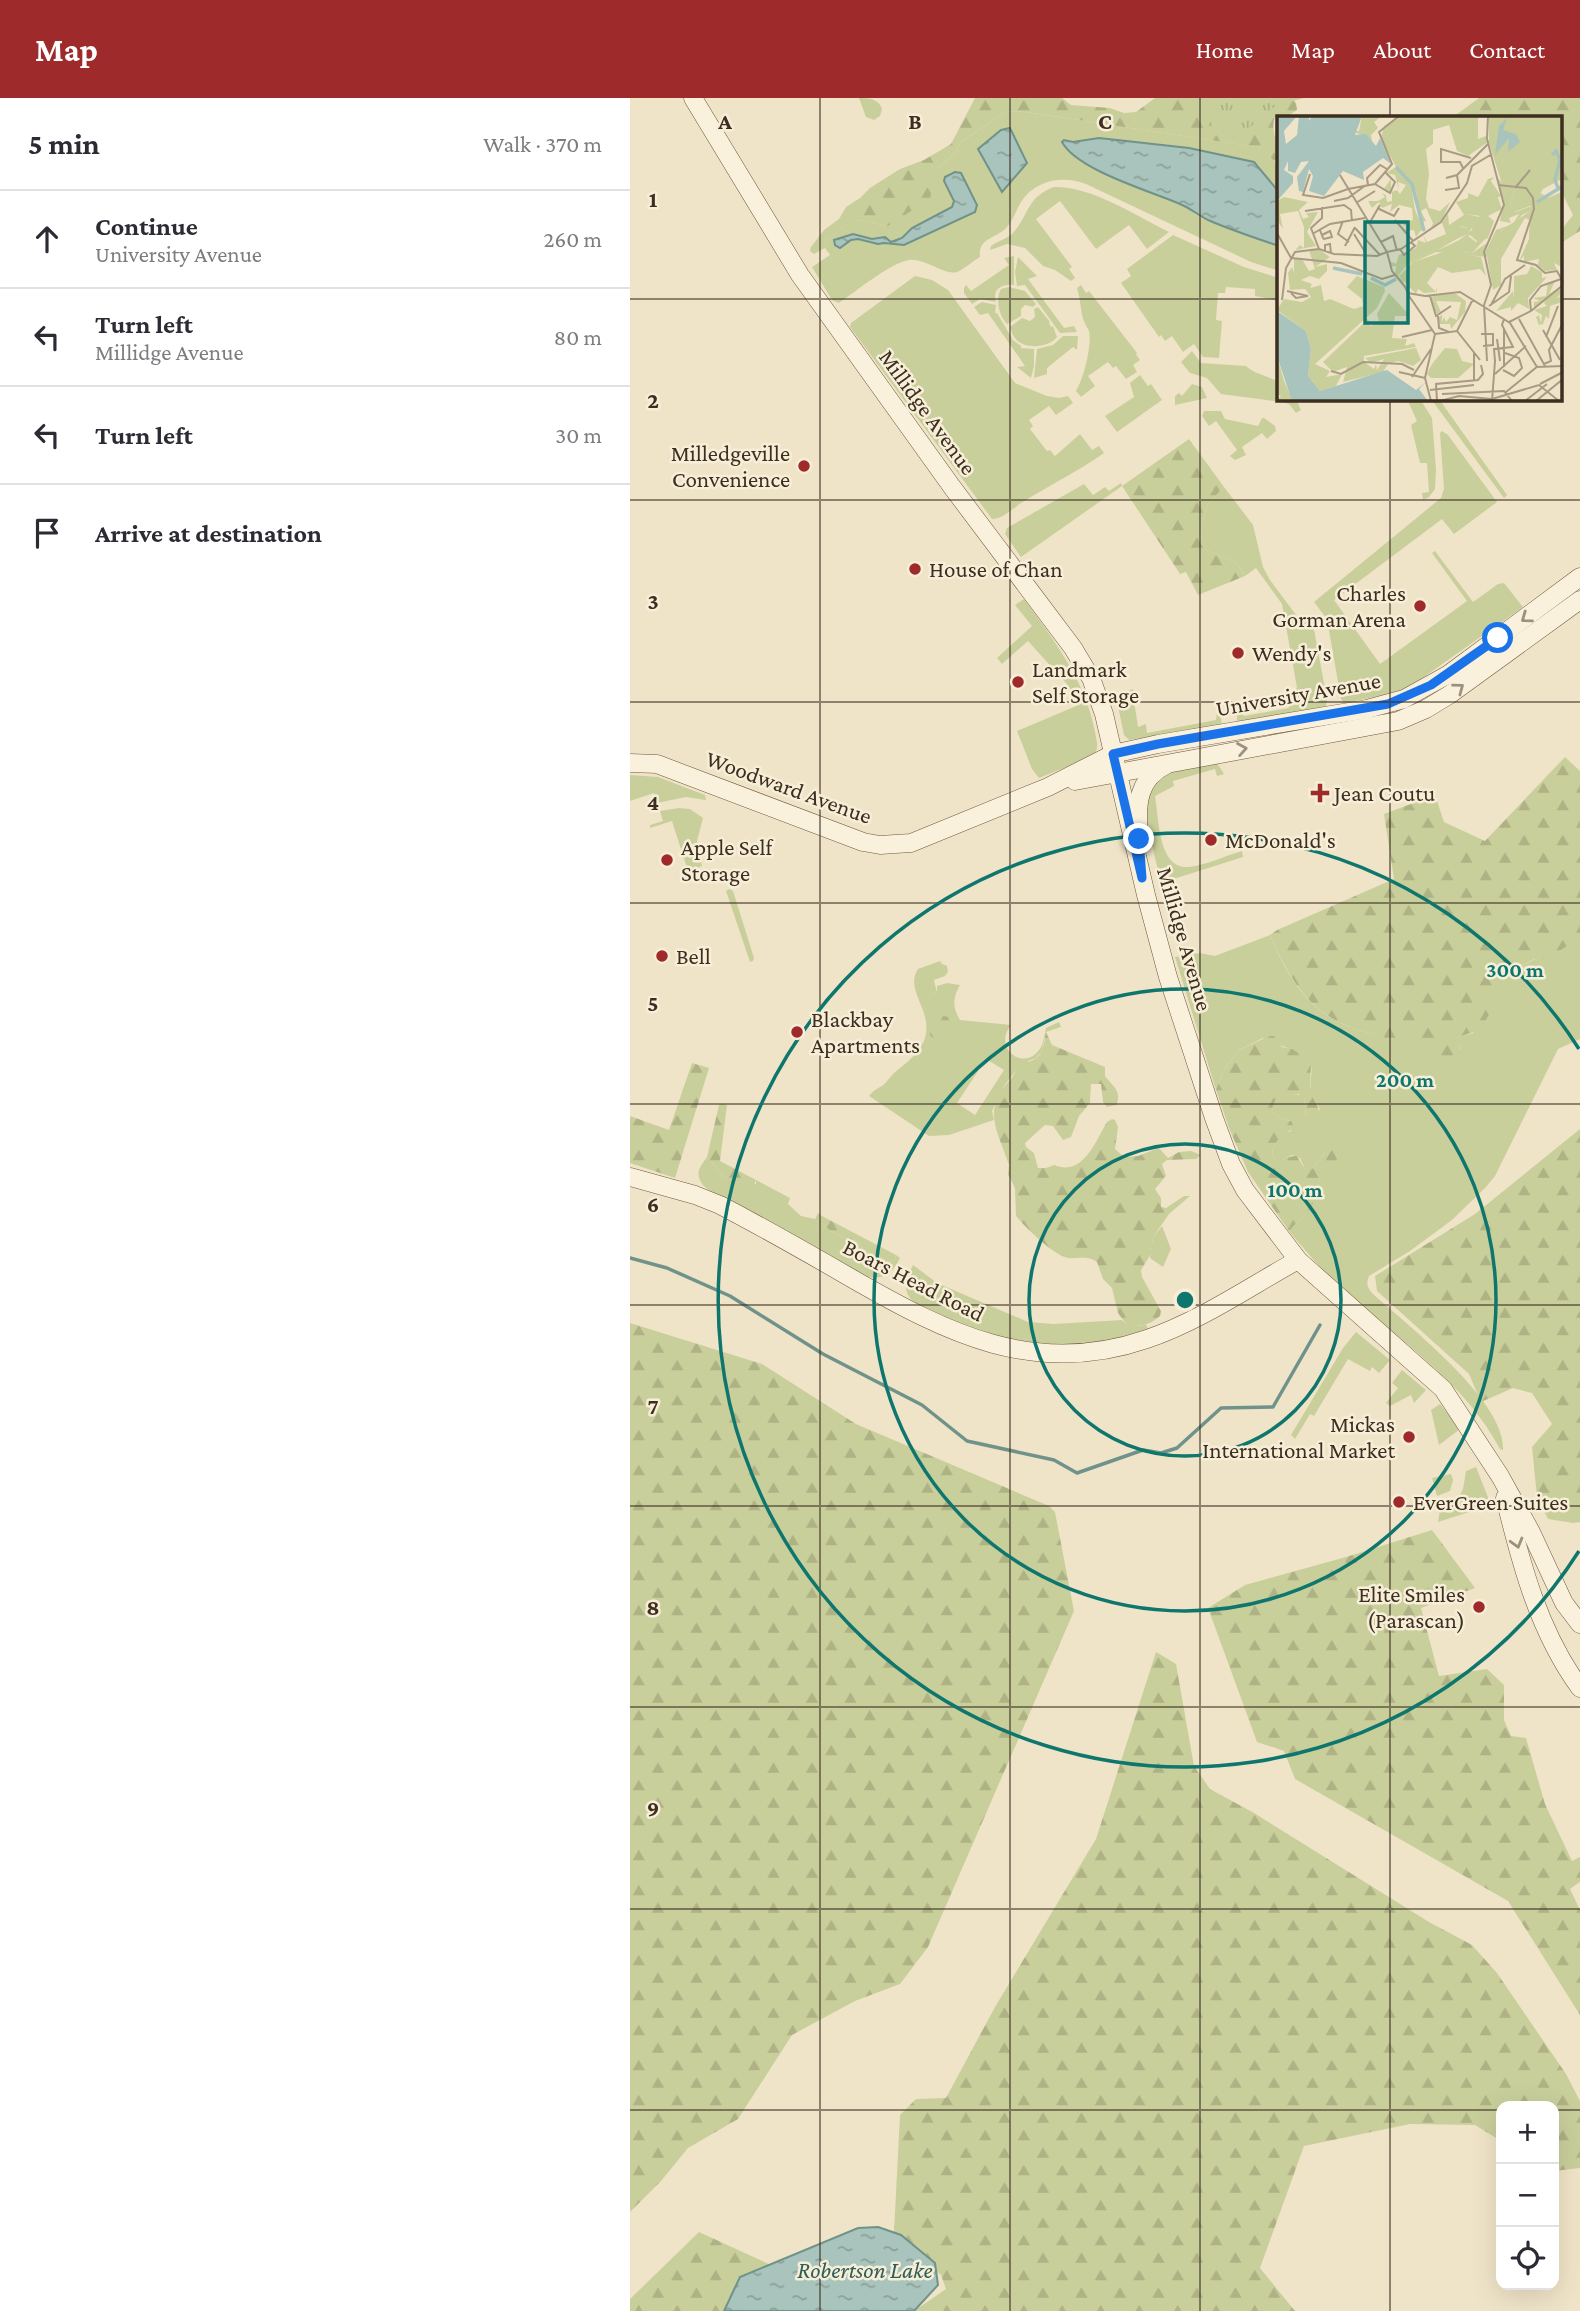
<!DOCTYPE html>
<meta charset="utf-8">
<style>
body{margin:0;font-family:"Crimson Pro",serif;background:#f2f2f3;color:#2b2b33}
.controls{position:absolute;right:21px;bottom:21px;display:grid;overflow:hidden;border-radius:14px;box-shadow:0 7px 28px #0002}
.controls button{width:63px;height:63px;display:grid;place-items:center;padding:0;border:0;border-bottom:2px solid #e1e1e2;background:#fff;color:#2b2b33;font:35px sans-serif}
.stop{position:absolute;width:21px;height:21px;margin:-16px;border:5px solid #1a73e8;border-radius:50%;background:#fff}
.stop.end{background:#1a73e8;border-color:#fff;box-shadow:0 2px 7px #0008}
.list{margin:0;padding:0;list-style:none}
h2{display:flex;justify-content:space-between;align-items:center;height:91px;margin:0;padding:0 28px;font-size:30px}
h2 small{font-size:23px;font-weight:400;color:#7c7c81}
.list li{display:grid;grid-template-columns:46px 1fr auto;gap:21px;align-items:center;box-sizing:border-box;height:98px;padding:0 28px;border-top:2px solid #e1e1e2}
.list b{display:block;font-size:26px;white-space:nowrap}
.list p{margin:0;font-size:23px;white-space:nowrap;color:#7c7c81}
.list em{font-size:23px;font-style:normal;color:#7c7c81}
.icon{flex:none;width:38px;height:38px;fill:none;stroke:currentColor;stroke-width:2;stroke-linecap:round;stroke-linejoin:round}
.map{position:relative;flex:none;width:950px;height:2213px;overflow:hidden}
header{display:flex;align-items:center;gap:42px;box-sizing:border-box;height:98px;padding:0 35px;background:#9e2a2b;color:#fff}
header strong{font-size:33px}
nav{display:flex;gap:38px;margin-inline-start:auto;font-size:24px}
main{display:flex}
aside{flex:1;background:#fff}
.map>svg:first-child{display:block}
.grass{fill:#c9cf9b;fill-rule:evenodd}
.forest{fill:url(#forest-firs)}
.park{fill:url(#park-tufts)}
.water{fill:url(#water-ripples);stroke:#6f938a;stroke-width:2}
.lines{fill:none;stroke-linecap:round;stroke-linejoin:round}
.stream{stroke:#6f938a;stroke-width:3.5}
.secondary-casing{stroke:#6f573f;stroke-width:19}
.secondary{stroke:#faf1dc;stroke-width:18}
.oneway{stroke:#9c907e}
.route{stroke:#1a73e8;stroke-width:9}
.grid{fill:none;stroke:#3d2e20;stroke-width:2;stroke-opacity:0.55}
.ring{fill:none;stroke:#0f766e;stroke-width:3.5}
.poi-dot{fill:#9e2a2b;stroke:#f7eed8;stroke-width:2.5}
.labels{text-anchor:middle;stroke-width:5;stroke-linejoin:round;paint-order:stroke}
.street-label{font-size:23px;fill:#3d2e20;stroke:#f7eed8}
.poi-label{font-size:23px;fill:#3d2e20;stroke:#f7eed8;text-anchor:start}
.water-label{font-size:24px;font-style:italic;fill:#2f5d5a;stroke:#f7eed8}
.inset-river{fill:none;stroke:#a9c4bc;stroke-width:3.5}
.inset-road{fill:none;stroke:#a89b85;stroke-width:2}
.view{fill:#0f766e;fill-opacity:0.15;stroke:#0f766e;stroke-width:3.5}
.inset-edge{fill:none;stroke:#3d2e20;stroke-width:3.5}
.grid-label{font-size:23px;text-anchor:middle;font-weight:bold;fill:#3d2e20;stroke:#f7eed8;stroke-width:5;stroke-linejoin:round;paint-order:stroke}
.centre{fill:#0f766e;stroke:#f7eed8;stroke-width:3.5}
.ring-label{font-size:21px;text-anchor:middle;font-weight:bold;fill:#0f766e;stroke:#f7eed8;stroke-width:5;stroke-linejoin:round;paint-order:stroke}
</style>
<header>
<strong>Map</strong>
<nav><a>Home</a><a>Map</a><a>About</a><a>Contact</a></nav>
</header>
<main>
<aside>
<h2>5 min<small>Walk · 370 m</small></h2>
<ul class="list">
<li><svg class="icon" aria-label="ahead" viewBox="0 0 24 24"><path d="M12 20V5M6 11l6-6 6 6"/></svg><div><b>Continue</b><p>University Avenue</p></div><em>260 m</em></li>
<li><svg class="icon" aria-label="left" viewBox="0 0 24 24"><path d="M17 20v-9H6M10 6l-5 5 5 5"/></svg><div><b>Turn left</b><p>Millidge Avenue</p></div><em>80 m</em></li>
<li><svg class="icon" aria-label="left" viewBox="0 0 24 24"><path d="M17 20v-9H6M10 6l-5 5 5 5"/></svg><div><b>Turn left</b></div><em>30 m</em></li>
<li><svg class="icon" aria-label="arrive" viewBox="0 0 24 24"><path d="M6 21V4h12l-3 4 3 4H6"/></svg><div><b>Arrive at destination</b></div></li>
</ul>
</aside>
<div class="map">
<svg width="950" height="2213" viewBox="0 0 950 2213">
<defs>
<pattern id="forest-firs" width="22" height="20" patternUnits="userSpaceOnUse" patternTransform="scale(1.75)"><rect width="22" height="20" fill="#c9cf9b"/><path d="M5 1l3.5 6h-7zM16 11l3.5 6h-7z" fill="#aeb285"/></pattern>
<pattern id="park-tufts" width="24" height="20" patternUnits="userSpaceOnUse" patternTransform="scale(1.75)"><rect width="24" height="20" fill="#c9cf9b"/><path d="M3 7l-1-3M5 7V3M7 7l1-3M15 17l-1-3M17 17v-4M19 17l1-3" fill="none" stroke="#aeb285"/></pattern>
<pattern id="water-ripples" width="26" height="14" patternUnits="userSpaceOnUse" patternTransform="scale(1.75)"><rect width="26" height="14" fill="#a9c4bc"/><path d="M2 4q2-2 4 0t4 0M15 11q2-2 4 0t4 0" fill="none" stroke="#8ba098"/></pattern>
</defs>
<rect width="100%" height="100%" fill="#f0e4c8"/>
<g class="grass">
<path d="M 229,0 C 239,0 249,1 252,11 L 250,18 L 244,22 L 236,19 Z"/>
<path d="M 376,13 L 396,14 L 633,50 L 649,69 L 649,94 L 628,67 L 552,49 L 469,40 L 433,47 L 451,63 L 486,81 L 557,109 L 579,122 L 649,148 L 649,173 L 621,164 L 456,86 C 433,77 405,82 391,104 C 386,112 382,126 374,132 C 363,141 348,141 350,159 C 343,163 334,171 327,174 C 315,178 295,160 279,162 C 262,164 225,194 209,205 L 202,202 L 182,169 L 200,157 L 195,150 L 196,143 C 223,122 223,116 256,129 L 305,72 L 325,56 L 330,45 Z"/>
<path d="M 424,89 C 461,88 505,117 539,134 L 517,151 L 499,127 L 466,151 L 430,103 L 406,121 L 442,169 L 439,171 L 445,180 L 441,183 L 425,172 L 413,168 L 395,150 L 377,146 L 360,152 L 361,148 C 368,143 376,141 382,136 C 399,118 396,99 424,89 Z"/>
<path d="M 543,137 L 614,169 L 649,180 L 649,203 L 625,198 L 625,191 L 596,189 L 595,195 L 588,195 L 586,222 L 592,223 L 589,260 L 573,259 L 564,246 L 553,254 L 542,238 L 535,243 L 531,237 L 529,239 L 491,185 L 501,178 L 497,171 Z"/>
<path d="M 384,158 L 384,187 C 373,186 362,190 366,204 L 350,201 L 342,206 L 334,195 L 334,190 L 336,187 L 341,193 L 379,167 L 374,160 Z"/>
<path d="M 388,159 L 407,178 L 398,181 L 434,230 L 444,228 L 447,234 L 430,235 L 395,187 L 387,188 L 385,174 Z"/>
<path d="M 285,178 L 302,182 L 318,192 L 385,285 L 417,298 L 429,300 L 438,298 L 443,305 L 426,317 L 419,308 L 399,322 L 403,328 L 400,331 L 417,353 L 420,352 L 425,358 L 450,336 L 462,352 L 469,348 L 474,355 C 447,374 418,388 391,405 C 382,411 373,421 362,421 L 220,229 L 221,225 Z"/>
<path d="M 451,187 L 456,195 L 459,193 L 507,255 L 506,256 L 510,262 L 503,267 L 507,274 L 496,281 L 486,268 L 483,270 L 478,264 L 458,278 L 465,288 L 451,299 L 446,293 C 454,280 462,247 459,233 C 458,230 455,227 454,223 C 450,213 451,202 447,190 Z"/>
<path d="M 379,189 L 395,193 L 406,206 L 403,209 L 395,207 L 391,211 L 391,218 L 377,226 C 369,218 365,201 371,191 Z"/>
<path d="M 352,204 L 366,207 L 365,215 L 367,215 L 383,242 L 391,248 L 391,250 L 404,251 L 404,268 L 401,280 L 387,269 L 395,268 L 358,215 L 350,217 L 344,209 Z"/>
<path d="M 408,209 L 420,224 L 419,225 L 421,229 L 423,228 L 427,239 C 419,250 393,252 385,240 C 382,237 382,233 380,229 L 392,220 L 400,223 L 405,219 L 404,211 Z"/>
<path d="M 433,238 L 448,238 L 447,252 L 443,249 L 417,270 L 417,276 L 404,280 L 407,251 L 423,247 Z"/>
<path d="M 562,253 L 571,265 L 616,268 C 626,277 636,277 649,284 L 649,301 L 666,301 L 671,312 L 666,315 L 659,306 L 652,304 L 591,296 L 577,280 L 560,275 L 551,264 Z"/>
<path d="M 510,277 L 518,288 L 521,286 L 532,302 L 487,334 L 475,318 L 504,299 L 500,285 Z"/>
<path d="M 562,286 L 572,289 L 577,300 L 545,307 L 545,298 L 549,295 L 552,298 Z"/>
<path d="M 777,301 L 790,301 L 802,320 L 806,371 L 805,391 L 799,399 L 793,402 L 792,395 L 799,394 L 797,365 L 790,365 L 781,327 L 787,323 Z"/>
<path d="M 801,301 L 809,301 L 877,397 L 874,400 Z"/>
<path d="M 574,313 L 591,313 L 595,321 L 628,328 L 632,320 L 634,320 L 645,328 L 646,333 L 637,341 L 632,335 L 612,349 L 616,357 L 605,362 L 600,358 L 607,352 L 586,323 L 579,328 L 572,318 Z"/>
<path d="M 812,333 L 818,337 L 867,404 L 824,436 L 812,421 L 704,502 L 750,566 L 837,503 L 802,455 L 805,453 L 843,504 L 868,486 L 874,485 L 893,509 L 781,588 L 760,596 L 714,605 L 711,601 L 697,521 L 684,504 L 811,400 L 814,391 L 810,335 Z"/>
<path d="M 491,385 L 492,388 L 391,459 L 375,436 L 377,430 L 454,386 L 463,397 L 475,389 L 479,393 Z"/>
<path d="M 594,389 L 623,427 L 633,469 L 640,482 L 672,525 L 680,523 L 683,526 L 697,601 L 696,609 L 607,625 L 607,611 L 614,618 L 658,610 L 661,607 L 657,599 L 667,590 L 652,506 L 626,470 L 615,478 L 607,465 L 576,452 L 572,446 L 571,428 L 578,406 Z"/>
<path d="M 394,501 C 424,542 456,584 465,634 C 467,645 470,652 461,659 L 409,680 L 402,671 L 387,633 L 451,606 L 436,585 L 398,543 L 372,566 L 367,560 L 402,528 L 385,507 Z"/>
<path d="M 503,591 L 504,593 L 498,596 L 505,609 L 508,629 L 516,626 L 517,635 L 586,622 L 587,614 L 590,616 L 592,627 L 499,642 L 494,637 L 486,598 Z"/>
<path d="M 584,660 L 594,676 L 587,678 L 585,671 L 543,683 L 544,688 L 525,698 C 529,720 528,772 559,769 C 576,767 595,758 612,753 L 613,759 L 531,785 L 513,709 L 532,672 Z"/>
<path d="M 0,677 L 28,679 L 75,697 L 76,702 L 56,699 L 27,705 L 24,695 L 0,703 Z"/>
<path d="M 49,710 L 60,711 L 73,720 L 67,743 L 72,768 L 58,773 L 42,723 L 20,730 L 20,727 L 33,723 L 30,713 Z"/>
<path d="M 99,791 L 103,793 L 124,860 L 123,863 L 120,864 L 96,793 Z"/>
<path d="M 640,837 C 661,887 683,921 739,935 C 753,939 778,942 790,951 C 795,954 796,958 802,961 L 831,951 L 825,940 L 843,935 L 891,868 L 950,839 L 950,941 L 928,951 L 865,1078 L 856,1089 L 822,1122 L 780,1153 L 739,1178 C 736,1186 737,1190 743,1196 C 777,1227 876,1303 873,1352 L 870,1351 C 837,1289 781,1251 730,1206 C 703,1184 681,1160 659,1133 L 677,1114 L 695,1054 L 682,1071 L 675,1071 L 670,1060 L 662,1057 L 651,1063 L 646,1062 L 642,1057 C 644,1044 648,1037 661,1033 L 661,1023 C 647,1020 636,1016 647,1000 L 658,996 L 671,997 L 674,1000 L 676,1019 L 690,1012 C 687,1005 682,998 681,991 C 679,983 683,975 681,968 C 676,954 646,946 633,940 L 609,952 L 593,973 L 586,992 L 545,859 L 570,855 L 585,858 Z"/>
<path d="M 310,863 L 312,865 L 302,870 L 296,894 L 304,896 L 307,892 L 307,888 L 317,885 L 330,887 C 323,899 322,909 330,922 L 381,927 C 362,951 394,973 409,952 C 414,946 414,937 416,930 L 429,924 L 431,929 L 416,934 L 412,953 L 406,960 L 391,966 L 374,988 L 362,1013 L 364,1022 L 319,1037 L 299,1038 L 239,998 C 243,993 246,991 252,988 C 256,985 259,980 263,976 C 274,966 286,959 293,945 C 307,915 273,893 288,871 ZM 356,961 L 374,972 L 345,1017 L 327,1005 Z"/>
<path d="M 77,1059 L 95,1080 L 126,1086 L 126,1082 L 160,1100 L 158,1106 L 171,1118 L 185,1121 L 188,1115 L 192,1118 L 192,1125 C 200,1135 214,1141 226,1143 L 234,1152 L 261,1164 L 265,1162 L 266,1157 L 270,1160 C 263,1174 255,1182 238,1179 C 199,1157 160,1134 121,1113 C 107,1105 84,1099 73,1087 C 64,1075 70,1069 77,1059 Z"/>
<path d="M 532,1128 L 541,1151 L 533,1169 L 520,1160 L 523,1139 Z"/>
<path d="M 283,1167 L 307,1185 L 398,1224 L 423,1226 L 492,1222 L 496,1226 L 510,1228 L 516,1226 L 518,1231 C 496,1238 473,1244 450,1246 C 399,1249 355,1237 309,1217 C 299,1212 284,1208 278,1197 C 273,1187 279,1176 283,1167 Z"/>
<path d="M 726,1234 L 760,1262 L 749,1275 L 742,1269 L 740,1273 L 718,1261 L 684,1318 L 680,1316 L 665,1341 L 661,1337 L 713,1250 Z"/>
<path d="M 772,1272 L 796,1292 L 784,1305 L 781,1297 L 760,1308 L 756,1305 L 768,1290 L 762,1285 Z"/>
<path d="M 810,1306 L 830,1331 L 809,1347 L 801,1312 Z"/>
<path d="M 846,1369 L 861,1407 L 808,1424 L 810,1412 L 827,1402 L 833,1391 L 836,1373 Z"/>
<path d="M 821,1376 L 823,1382 L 820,1393 L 807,1398 L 802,1380 Z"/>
</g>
<g class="forest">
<path d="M 345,0 L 432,0 L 441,7 L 480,10 L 494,15 L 506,14 L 525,0 L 583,0 L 643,6 L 662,1 L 666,5 L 667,12 L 656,19 L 645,19 C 638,38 657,51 644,63 L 632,50 L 396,14 L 376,13 L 330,45 L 325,56 L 305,72 L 300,101 L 256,129 C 223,116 222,123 196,143 L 195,150 L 184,156 L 180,153 L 181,149 L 194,132 L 209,121 L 216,109 L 230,100 L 240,90 L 270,71 L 294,62 L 321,46 Z"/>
<path d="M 849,0 L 950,0 L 950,133 L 931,145 L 931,132 L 943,117 L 931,93 L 931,19 L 823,19 Z"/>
<path d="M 559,341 L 594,389 L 578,406 L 571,428 L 572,446 L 576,452 L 607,465 L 615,478 L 568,497 L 556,474 L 550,476 L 492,388 Z"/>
<path d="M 935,659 L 950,673 L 950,839 L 919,860 L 904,861 L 891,868 L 849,932 L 826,940 L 832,955 L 823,970 L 812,971 C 806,967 793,956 790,951 C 773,944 756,940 739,935 C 683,921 662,887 640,837 L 647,832 L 764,781 L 754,716 L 805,697 L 814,724 L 855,743 Z"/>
<path d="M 310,865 L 317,868 L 318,874 L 315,878 L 304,882 L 307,895 L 301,896 L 290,892 C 289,880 300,870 310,865 Z"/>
<path d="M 309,917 L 318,919 L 321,930 L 315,936 L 304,941 L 300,937 L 303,918 Z"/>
<path d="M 416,934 L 422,947 L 475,969 L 475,978 C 482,988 493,993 486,1007 L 477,1009 L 473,1004 L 471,986 L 461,986 L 460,1005 L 449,1018 L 441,1039 L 433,1042 L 423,1028 L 415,1027 L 395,1045 L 396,1049 L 404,1055 L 408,1070 L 416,1070 L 424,1067 C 453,1079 465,1044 477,1024 L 482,1021 L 485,1022 L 488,1029 L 485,1051 L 494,1059 L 508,1058 L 529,1050 L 538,1060 L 549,1054 L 561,1053 L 571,1057 L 566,1061 L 537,1062 L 532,1066 L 536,1078 L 525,1091 L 531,1100 L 531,1109 L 536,1110 L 554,1098 L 560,1098 L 539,1116 L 523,1139 L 521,1156 L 511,1172 L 512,1179 L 531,1213 L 530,1218 C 520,1227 508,1230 496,1226 L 488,1215 L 482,1190 L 473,1181 L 467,1164 C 456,1157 450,1161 439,1160 C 425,1159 395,1129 386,1118 L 385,1090 L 378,1076 L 379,1067 C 368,1033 351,1012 380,982 C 385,977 386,969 392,965 C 401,960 394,966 403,962 C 414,957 414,944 416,934 Z"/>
<path d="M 639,938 L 644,938 L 652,949 L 662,951 L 678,961 L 681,967 L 680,988 L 691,1018 L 690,1022 L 679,1023 L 676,1019 L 674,1000 L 669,996 L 647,1000 C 636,1016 647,1020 661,1023 L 664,1029 C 653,1039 644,1040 642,1057 L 646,1062 C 654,1063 659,1057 667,1058 L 675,1071 L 682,1071 L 695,1054 L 702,1052 L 706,1057 L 708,1069 L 677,1114 L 659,1133 L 618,1074 L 599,1030 L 586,992 L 593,973 L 609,952 Z"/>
<path d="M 62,965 L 79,970 L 45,1080 L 0,1065 L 0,1018 L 39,1032 Z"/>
<path d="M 92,1006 L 97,1007 L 90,1063 L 126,1082 L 123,1089 L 95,1080 L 77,1059 L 89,1007 Z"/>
<path d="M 950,1031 L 950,1424 L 943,1425 L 918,1421 L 907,1399 L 902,1349 L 922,1326 L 902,1295 L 883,1290 L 851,1304 L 839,1276 L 747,1193 L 745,1178 L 845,1116 Z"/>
<path d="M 192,1118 L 266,1157 L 265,1162 L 261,1164 L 234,1152 L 226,1143 C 214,1141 200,1135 192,1125 Z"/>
<path d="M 0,1225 L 132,1266 L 226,1326 L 419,1408 L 425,1414 L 444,1513 L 298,1849 L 270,1886 L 225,1903 L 162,1937 L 108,2021 L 58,2050 L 31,2083 L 0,2114 Z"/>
<path d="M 802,1432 L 845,1490 L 791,1510 L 809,1578 L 857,1571 L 874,1587 L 874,1622 L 881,1638 L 896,1640 L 915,1706 L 942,1763 L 950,1759 L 950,1784 L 940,1791 L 950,1812 L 950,1917 L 878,1803 L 665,1681 L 654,1653 L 627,1644 L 578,1510 L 615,1487 L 716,1459 Z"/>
<path d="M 526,1554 L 546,1566 L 564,1668 L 580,1691 L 624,1715 L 799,1824 L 842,1847 L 867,1875 L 936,1976 L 950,2003 L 950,2070 L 924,2073 L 924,2008 L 871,2008 L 871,2043 L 845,2027 L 780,2026 L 674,2048 L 630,2170 L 665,2213 L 284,2213 L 316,2191 L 311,2177 L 306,2173 L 305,2165 L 271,2137 L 264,2134 L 270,2017 L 286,2001 L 316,2000 L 365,1909 L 466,1741 Z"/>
<path d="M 69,2134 L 141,2167 L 110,2179 L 94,2213 L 0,2213 L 0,2201 Z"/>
</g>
<path class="park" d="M 582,0 L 674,0 L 645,8 L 605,42 L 578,27 Z"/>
<g class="water">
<path d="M 380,30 L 397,65 L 372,94 L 348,51 L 371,32 Z"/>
<path d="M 469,40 L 559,50 L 624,64 L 649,94 L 649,148 C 625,140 601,132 578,122 C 568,117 560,110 550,106 C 520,93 447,72 432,44 L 434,42 L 443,44 Z"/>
<path d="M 325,74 L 331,75 L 347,107 L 345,114 L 274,147 L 254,145 L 248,146 L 228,141 L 221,142 L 210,150 L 205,147 L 204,142 L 223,136 L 242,141 L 255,139 L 261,144 L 272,140 L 282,130 L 322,109 L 324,103 L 314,83 L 315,79 Z"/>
<path d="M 248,2129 L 271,2137 L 305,2165 L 308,2187 L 284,2213 L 94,2213 L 110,2179 L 228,2130 Z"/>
</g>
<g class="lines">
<path class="stream" d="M 0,1160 L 37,1170 L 100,1198 L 193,1256 L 292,1307 L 337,1343 L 424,1362 L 447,1375 L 513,1352 L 531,1355 L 547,1350 L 591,1310 L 643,1309 L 690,1227"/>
<g class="secondary-casing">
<g id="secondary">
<path d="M 63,0 L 170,177 L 322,389 L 443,550 L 461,580 L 474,616 L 516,797 L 538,879 L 584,1020 L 601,1066 L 615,1092 L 668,1162 L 813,1291 L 870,1378 L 901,1434 L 934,1505 L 950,1526"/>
<path d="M 0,665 L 27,666 L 233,744 L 250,747 L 281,745 L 418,689 L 483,656 L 528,646 L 737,611 L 774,601 L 819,576 L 950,479"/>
<path d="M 445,683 L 768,623 L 796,611 L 819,597 L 950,502"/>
<path d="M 509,735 C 506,707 508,680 536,667"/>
<path d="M 0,1079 L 65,1097 L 90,1107 C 134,1130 178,1155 221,1180 C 317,1235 404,1280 517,1241 C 570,1223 619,1189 668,1162"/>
<path d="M 875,1400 C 891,1466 909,1534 950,1590"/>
</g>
</g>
<use href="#secondary" class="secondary"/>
</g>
<defs><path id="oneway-chevron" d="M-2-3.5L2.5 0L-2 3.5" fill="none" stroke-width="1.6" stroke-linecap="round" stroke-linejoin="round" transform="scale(1.75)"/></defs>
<g class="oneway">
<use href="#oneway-chevron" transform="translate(896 520) rotate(144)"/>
<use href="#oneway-chevron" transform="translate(829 590) rotate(-37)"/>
<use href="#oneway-chevron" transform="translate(612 651) rotate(-10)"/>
<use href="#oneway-chevron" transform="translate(887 1445) rotate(74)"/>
</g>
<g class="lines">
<path class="route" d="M 509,741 L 512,780 L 483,656 L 528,646 L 758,606 L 801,587 L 868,540"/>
</g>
<path class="grid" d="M 190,0 L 190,2213M 380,0 L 380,2213M 570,0 L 570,2213M 760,0 L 760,19M 0,201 L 649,201M 931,201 L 950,201M 760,301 L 760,2213M 0,402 L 950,402M 0,604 L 950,604M 0,805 L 950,805M 0,1006 L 950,1006M 0,1207 L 950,1207M 0,1408 L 950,1408M 0,1609 L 950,1609M 0,1811 L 950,1811M 0,2012 L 871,2012M 924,2012 L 950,2012"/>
<g class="ring">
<circle cx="555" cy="1202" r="156"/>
<circle cx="555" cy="1202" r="311"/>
<path d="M949 1453A467 467 0 1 1 949 951"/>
</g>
<g class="poi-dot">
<circle cx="174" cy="368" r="7"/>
<circle cx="285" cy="471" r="7"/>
<circle cx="790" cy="508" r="7"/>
<circle cx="608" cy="555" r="7"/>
<circle cx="388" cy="584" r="7"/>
<path d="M686.5 684.5h7v7h7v7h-7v7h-7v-7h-7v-7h7z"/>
<circle cx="581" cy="742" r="7"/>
<circle cx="37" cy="762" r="7"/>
<circle cx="32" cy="858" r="7"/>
<circle cx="167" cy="934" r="7"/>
<circle cx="779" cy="1339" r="7"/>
<circle cx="769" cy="1404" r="7"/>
<circle cx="849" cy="1509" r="7"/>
</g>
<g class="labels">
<g class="street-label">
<text transform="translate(298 314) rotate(54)" y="8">Millidge Avenue</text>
<text transform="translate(668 596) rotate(-10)" y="8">University Avenue</text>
<text transform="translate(159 689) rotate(20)" y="8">Woodward Avenue</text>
<text transform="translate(555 841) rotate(74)" y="8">Millidge Avenue</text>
<text transform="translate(284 1182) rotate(27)" y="8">Boars Head Road</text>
</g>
<g class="poi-label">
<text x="160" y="363" text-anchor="end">Milledgeville<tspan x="160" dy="26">Convenience</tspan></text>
<text x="299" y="479">House of Chan</text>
<text x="776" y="503" text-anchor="end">Charles<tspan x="776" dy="26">Gorman Arena</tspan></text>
<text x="622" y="563">Wendy's</text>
<text x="402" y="579">Landmark<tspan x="402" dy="26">Self Storage</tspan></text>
<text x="704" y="703">Jean Coutu</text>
<text x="595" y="750">McDonald's</text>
<text x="51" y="757">Apple Self<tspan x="51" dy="26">Storage</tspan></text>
<text x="46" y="866">Bell</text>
<text x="181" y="929">Blackbay<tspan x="181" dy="26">Apartments</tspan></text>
<text x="765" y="1334" text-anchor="end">Mickas<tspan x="765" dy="26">International Market</tspan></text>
<text x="783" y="1412">EverGreen Suites</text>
<text x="835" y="1504" text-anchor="end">Elite Smiles<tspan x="835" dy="26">(Parascan)</tspan></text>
</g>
<g class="water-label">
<text x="235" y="2180">Robertson Lake</text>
</g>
</g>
<g transform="translate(647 18)">
<rect width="285" height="285" fill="#f0e4c8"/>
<path d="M 219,60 L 227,69 L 239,72 L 233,86 L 238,96 L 258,89 L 258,85 L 263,82 L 260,87 L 285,76 L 285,80 L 245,99 L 237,109 L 224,114 L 210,141 L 159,136 L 130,149 L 121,160 L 126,164 L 127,168 L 118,158 L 119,150 L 114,151 L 112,145 L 125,150 L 181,122 L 161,134 L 195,137 L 210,127 L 207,139 L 219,114 L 236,108 L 242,98 L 232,102 L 234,107 L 223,105 L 227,85 ZM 220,79 L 225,93 L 211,100 L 217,105 L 211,122 L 201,126 L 193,119 L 181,125 L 196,113 L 183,110 L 190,98 L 202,101 L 206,88 ZM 236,175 L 237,183 L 251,182 L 252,193 L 241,187 L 234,195 L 234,191 L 219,195 Z" fill="#c9cf9b"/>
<path d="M 123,0 L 201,0 L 201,23 L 209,20 L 211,25 L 227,0 L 220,17 L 222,31 L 216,38 L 219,31 L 214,33 L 217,29 L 211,26 L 191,40 L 180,35 L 172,9 L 156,14 L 156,28 L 149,33 L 152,58 L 149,83 L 152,92 L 163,95 L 173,86 L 165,104 L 154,112 L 156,107 L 149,92 L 144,95 L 149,105 L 144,106 L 139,76 L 134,68 L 138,94 L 146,112 L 139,121 L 137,114 L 127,115 L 131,111 L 124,107 L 136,104 L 135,92 L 122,89 L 113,96 L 115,88 L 105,92 L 102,86 L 95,92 L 91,85 L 101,85 L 108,81 L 105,77 L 109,79 L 110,86 L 115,85 L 115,77 L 106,74 L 114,63 L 114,76 L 120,74 L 123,78 L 129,69 L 121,66 L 122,74 L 118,59 L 109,57 L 119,51 L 104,22 L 107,10 ZM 285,2 L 285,63 L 266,73 L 256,89 L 237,96 L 233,86 L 239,72 L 225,68 L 230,38 ZM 217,61 L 214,65 L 224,80 L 206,88 L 208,96 L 203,100 L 190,98 L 193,104 L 183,111 L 194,112 L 192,117 L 125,150 L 119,148 L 122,139 L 139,132 L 141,124 L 149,127 L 146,119 L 150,126 L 169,118 L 165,107 L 171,98 L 172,109 L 187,99 L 179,86 L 191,82 L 191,77 L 201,81 L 211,63 ZM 7,81 L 31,86 L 22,94 L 26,103 L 32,101 L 29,97 L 41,96 L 30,116 L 39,130 L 18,134 L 23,129 L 27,132 L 27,111 L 21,95 L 3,98 L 6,113 L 0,104 L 0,85 ZM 286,90 L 285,151 L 277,147 L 280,154 L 268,155 L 261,149 L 262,143 L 247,146 L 247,140 L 242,145 L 252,123 L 253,104 L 248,102 L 224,143 L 224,169 L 216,174 L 210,141 L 222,116 L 255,94 ZM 191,120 L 199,126 L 210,121 L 195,137 L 159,135 ZM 41,133 L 53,141 L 38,151 L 50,148 L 50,155 L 42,163 L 33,160 L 24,164 L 35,168 L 33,172 L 44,169 L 47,185 L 53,183 L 77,193 L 86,190 L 85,183 L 70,171 L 80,160 L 107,171 L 108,175 L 100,192 L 38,248 L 53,255 L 49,261 L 65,258 L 59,270 L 43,275 L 31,260 L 34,233 L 29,215 L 0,194 L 7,183 L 25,186 L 34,181 L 28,173 L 13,174 L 11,157 L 15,151 L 17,157 L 17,143 L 25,143 L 32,155 L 38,153 L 32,134 ZM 169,135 L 204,141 L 209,160 L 203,153 L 175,157 L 161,151 L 150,167 L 159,176 L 159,170 L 160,176 L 147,177 L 141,173 L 139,178 L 122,160 L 136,146 ZM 254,150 L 265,156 L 265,162 L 270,161 L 251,182 L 237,184 L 237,160 L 250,158 ZM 278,165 L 272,178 L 282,172 L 285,176 L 280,182 L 285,180 L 285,186 L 273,190 L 272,203 L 269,200 L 266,208 L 262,209 L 259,201 L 262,199 L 264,207 L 265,199 L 257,194 L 270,190 L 267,187 L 272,179 L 257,193 L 257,186 L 263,185 L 256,182 L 269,180 L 271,167 ZM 112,177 L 133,200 L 118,200 L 115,222 L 130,223 L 128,230 L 137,227 L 139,231 L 87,240 L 87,246 L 97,253 L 99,248 L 100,254 L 107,243 L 94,247 L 88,242 L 139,232 L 144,244 L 136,250 L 121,245 L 111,248 L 106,256 L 66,266 L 70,251 L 56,256 L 46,246 L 91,203 L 93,210 L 102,206 L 100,198 ZM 163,178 L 179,178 L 189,185 L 188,196 L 174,213 L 173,208 L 162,208 L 161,203 L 165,198 L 165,206 L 167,201 L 169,206 L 173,201 L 180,204 L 184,186 L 159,185 L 164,196 L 158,198 L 154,181 ZM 0,240 L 7,265 L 16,285 L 0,285 L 4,279 L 0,279 Z" fill="#c9cf9b"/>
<path d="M 85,0 L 105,0 L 97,6 L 101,12 L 94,19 L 95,25 L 76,15 L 82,15 ZM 212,0 L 285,0 L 285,49 L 275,44 L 258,74 L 272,82 L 285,76 L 285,142 L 252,123 L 255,75 L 225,68 L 212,27 ZM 168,232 L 180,233 L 185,245 L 197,248 L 181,262 L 154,262 L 150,258 L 155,248 Z" fill="#c9cf9b"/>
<path d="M 0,0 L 20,0 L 7,15 L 9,28 L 20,19 L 22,0 L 32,0 L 32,5 L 35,0 L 85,0 L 78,19 L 89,18 L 99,30 L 103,22 L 114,48 L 106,42 L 86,56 L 87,64 L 66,55 L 47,80 L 32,75 L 36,60 L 32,53 L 26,76 L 22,75 L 20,61 L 32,45 L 24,46 L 18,57 L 11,55 L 11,45 L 7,54 L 16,60 L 16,67 L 0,85 ZM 230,2 L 226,14 L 239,18 L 243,26 L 231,36 L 232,22 L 218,39 L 222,10 ZM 0,195 L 29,215 L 34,233 L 31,260 L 43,275 L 110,254 L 139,274 L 149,266 L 142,273 L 151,285 L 15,285 L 0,240 Z" fill="#a9c4bc"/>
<path class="inset-river" d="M 275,39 L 279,35 L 283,44 L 278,64 L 281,72M 119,51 L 135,68 L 147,115M 260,86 L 286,70M 56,152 L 85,158M 94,162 L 108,169 L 119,163"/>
<path class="inset-road" d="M 186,52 L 183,46 L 164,46 L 164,33 L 194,42M 33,58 L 26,79 L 46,82 L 71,73M 169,62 L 180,59 L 211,28M 98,68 L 113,77 L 118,66 L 108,56M 91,69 L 90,62 L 103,49 L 110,53M 221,69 L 249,72 L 256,82 L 257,93 L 240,144 L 259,149 L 268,157 L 280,155 L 286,166M 238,72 L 253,54M 71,73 L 98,68 L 115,48 L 102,16 L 122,0M 168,74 L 182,72 L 180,59M 57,85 L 71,82 L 89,69M 79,87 L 98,75M 100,92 L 117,100 L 122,92M 28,95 L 67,89 L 74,94 L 75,105M 118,104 L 136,125M 66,105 L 61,118 L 72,126M 92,108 L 103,89M 78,112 L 103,139M 43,114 L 46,122 L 47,123 L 55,121 L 53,115 L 45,119M 0,117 L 14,142M 37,117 L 53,108 L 88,102M 77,118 L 88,136M 104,126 L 116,120 L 120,135M 68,130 L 78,111M 42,133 L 34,112 L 45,102 L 45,91M 123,133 L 127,139 L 138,130 L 134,126M 48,135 L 48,129 L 53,128 L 54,138M 14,142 L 64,147 L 105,163 L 118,159M 127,169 L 131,177 L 148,180 L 183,176 L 233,207 L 260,251 L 286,250M 129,172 L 115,155 L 110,136 L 124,133 L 164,106 L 190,67 L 195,50 L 215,38M 10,175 L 31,180 L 19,182 L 14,177M 130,177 L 158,218M 153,180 L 159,200 L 174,190M 5,184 L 9,152 L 18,136 L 42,133 L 57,138 L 100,140 L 110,136 L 63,59M 207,189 L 210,245M 207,189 L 214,169 L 207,136 L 227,89 L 210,23 L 211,0M 214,189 L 228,163 L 248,149M 212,190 L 232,176 L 234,160M 254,195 L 253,184 L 264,170 L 284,163M 161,200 L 162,212 L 172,216M 242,203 L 268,250M 232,206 L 254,195 L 286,169M 227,213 L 227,251M 266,214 L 283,244M 180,215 L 196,183M 158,218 L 180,215 L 203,244M 204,218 L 216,218 L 216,229 L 206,230M 125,221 L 155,214M 269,221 L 281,190M 220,223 L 223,245M 218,245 L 217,233 L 236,231 L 225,209 L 227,203M 267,248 L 274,245 L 272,234 L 286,207M 226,254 L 237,260 L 245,252 L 242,242 L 228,237M 54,255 L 64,258 L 86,246 L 125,248 L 137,254M 122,256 L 148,262M 218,258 L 249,230M 135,261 L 154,233M 148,262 L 158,218M 148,262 L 154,285M 197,265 L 197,237M 263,268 L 286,256M 153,274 L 197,269M 229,276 L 261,250M 165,278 L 227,275 L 235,285M 215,283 L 262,269 L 282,285M 160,285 L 159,268 L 201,264 L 206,258 L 204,249M 163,285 L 182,280 L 215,283M 215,285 L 218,245M 248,285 L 270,268M 259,285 L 286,263"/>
<path class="view" d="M 88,106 L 131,106 L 131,207 L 88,207 Z"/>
<rect width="285" height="285" class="inset-edge"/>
</g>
<g class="grid-label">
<text x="95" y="31">A</text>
<text x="285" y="31">B</text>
<text x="475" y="31">C</text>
<text x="23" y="109">1</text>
<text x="23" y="310">2</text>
<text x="23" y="511">3</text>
<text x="23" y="712">4</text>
<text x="23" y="913">5</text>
<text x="23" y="1114">6</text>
<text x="23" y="1316">7</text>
<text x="23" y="1517">8</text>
<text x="23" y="1718">9</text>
</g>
<circle cx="555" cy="1202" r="10" class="centre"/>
<g class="ring-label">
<text x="885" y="879">300 m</text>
<text x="775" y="989">200 m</text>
<text x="665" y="1099">100 m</text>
</g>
</svg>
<div class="controls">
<button>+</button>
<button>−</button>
<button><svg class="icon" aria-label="locate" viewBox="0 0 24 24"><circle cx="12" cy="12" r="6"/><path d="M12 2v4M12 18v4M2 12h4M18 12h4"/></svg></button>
</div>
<div class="stop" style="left:868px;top:540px"></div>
<div class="stop end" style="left:509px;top:741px"></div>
</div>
</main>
